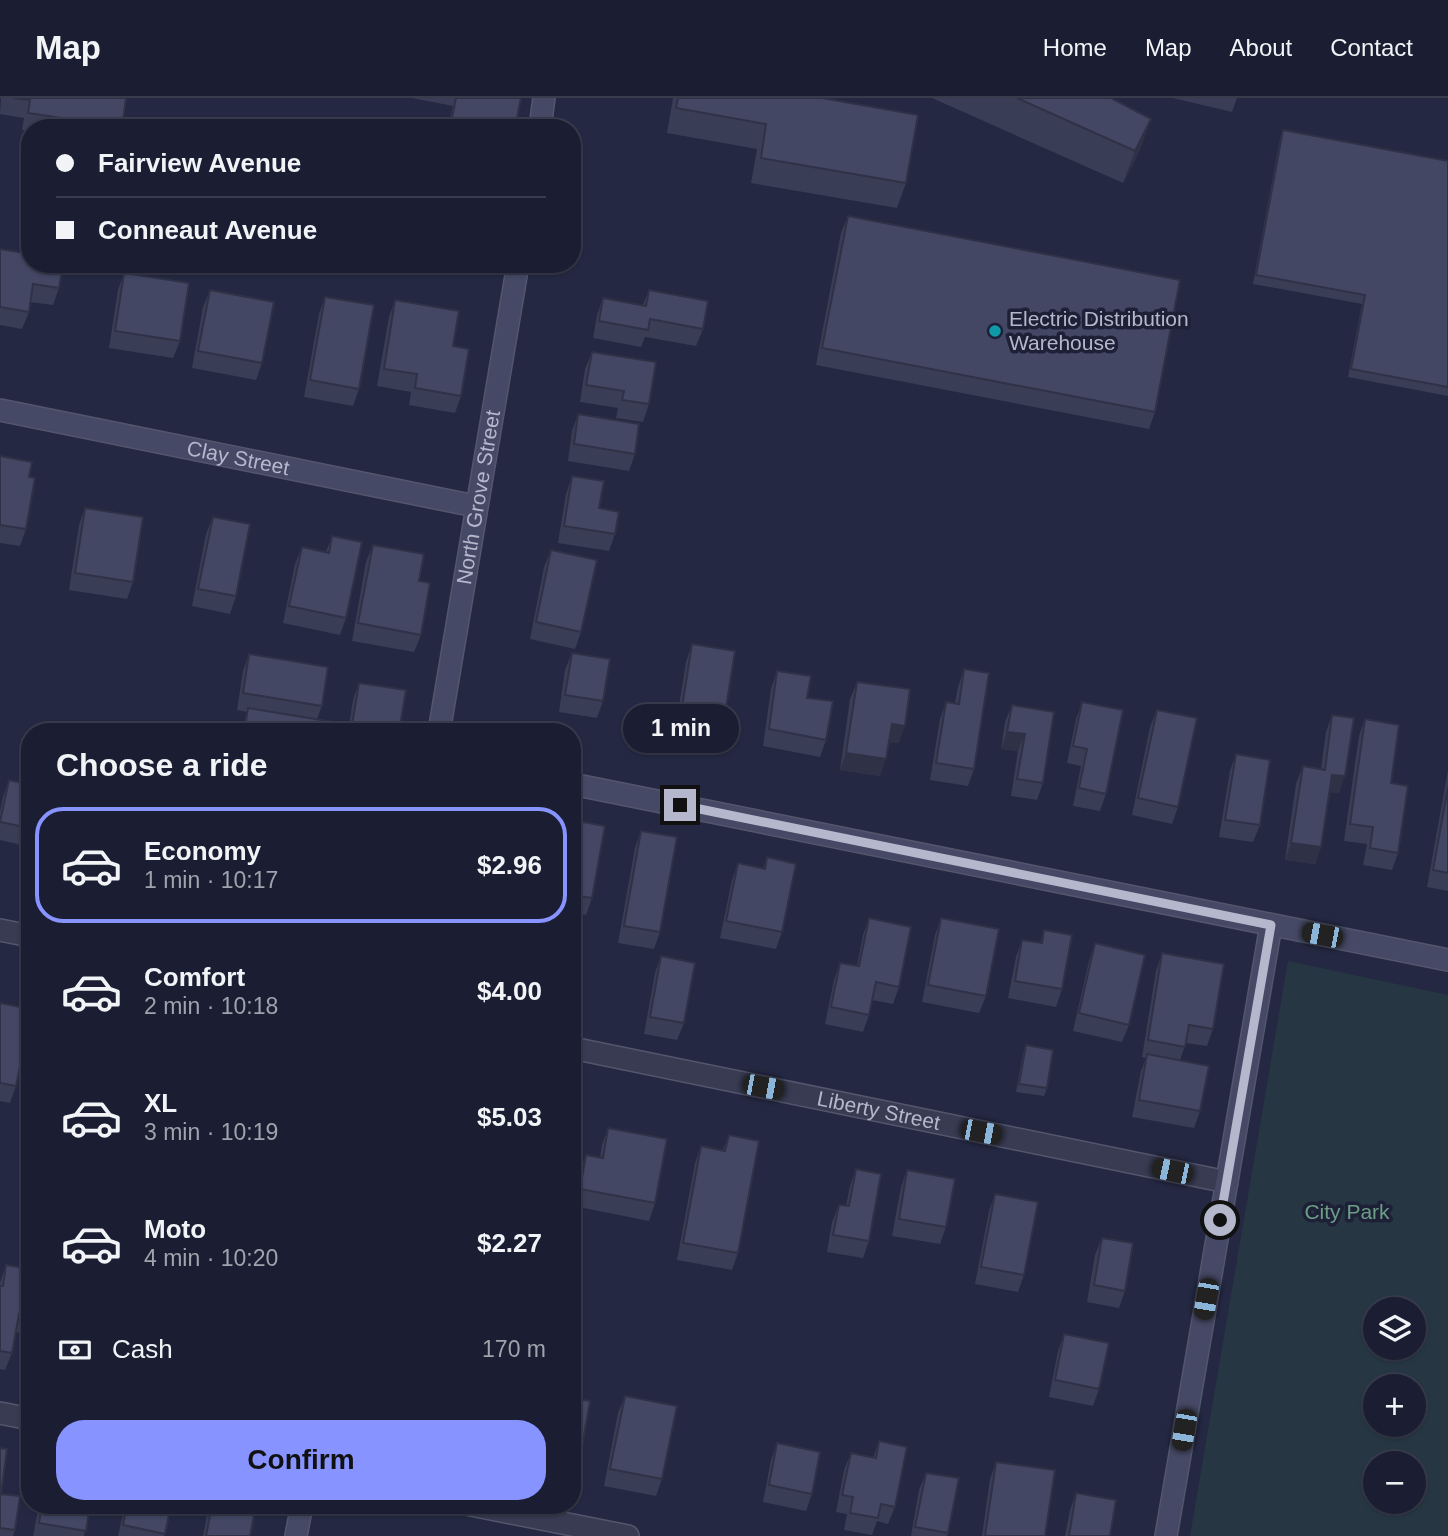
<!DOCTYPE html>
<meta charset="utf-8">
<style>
:root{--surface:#1b1e32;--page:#282b3e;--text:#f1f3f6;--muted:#a0a2ac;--line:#393c4d;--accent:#8793fe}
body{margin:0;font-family:Helvetica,sans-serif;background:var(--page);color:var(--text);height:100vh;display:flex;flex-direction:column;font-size:26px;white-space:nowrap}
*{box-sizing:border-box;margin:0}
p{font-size:23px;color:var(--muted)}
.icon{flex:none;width:38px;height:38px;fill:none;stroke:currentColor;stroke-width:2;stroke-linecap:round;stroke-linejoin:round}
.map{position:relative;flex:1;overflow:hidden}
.side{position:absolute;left:21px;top:625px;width:560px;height:791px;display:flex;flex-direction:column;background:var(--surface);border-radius:28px;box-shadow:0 2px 5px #0004,0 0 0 2px var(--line)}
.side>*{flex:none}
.top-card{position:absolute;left:21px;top:21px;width:560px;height:154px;border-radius:28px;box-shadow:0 2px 5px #0004,0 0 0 2px var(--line);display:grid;align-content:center;height:154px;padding:0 35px;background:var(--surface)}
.controls{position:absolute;left:1363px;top:1199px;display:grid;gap:14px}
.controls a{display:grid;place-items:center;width:63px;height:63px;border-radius:50%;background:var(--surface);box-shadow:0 2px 5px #0004,0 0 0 2px var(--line);font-size:35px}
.end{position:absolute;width:32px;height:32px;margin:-16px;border:9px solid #b5b7cc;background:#111;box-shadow:0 0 0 4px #111}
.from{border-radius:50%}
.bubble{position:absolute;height:49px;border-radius:24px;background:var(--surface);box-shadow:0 2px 5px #0004,0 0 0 2px var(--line);font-size:23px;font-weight:600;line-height:49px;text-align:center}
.car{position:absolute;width:21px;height:42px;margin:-21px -10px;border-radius:9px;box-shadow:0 0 5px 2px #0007;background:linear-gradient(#222 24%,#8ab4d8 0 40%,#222 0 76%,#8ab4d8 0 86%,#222 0)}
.top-card b{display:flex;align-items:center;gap:24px;height:66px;font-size:26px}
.top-card b+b{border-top:2px solid var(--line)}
.top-card i{width:18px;height:18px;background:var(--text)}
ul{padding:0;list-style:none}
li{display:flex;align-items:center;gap:21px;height:116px;margin:0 14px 10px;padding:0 21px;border:4px solid transparent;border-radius:28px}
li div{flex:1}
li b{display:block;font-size:26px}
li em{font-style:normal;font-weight:600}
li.on{border-color:var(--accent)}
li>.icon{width:63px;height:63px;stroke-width:1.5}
h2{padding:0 35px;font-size:32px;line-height:84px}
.pay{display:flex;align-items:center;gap:18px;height:77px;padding:0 35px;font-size:26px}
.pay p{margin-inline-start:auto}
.cta{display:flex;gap:14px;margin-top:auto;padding:14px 35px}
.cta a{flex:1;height:80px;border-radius:28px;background:var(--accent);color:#111;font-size:28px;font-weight:600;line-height:80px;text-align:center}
header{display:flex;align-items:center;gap:42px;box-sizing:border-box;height:98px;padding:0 35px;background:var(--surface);border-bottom:2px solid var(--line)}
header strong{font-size:33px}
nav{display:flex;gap:38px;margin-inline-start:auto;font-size:24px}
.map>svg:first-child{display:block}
.green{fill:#263743;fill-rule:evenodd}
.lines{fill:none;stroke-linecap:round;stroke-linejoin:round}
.street-casing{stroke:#53566c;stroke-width:24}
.secondary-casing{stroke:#53566c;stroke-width:24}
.street{stroke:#383b52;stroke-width:21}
.secondary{stroke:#464965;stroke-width:21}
.wall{fill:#3a3d56}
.shaded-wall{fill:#2f3246}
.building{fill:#434764;stroke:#2f3246;stroke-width:2}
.route{stroke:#b5b7cc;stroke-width:9}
.culture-dot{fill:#0f9aa8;stroke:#1d2037;stroke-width:2.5}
.labels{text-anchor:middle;stroke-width:7;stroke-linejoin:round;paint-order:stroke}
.poi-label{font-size:21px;fill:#b5b7cc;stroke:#1d2037;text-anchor:start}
.street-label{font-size:21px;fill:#b5b7cc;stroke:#1d2037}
.park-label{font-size:21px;fill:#6b9e85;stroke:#1d2037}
</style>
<header>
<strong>Map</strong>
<nav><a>Home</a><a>Map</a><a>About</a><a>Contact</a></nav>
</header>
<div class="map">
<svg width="1448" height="1438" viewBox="0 0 1448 1438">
<rect width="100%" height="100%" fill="#242842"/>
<!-- green -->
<path class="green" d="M 1288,863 L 1448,897 L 1448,1438 L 1190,1438 ZM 1376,1211 L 1414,1211 L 1414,1250 L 1376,1250 ZM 1376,1288 L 1414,1288 L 1414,1326 L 1376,1326 ZM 1376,1365 L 1414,1365 L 1414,1404 L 1376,1404 Z"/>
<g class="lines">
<!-- street casing -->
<g class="street-casing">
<g id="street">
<path d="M 0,832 L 30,838"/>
<path id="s1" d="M 572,950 L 1227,1084"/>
<path d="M 0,1315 L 30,1321"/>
<path d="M 471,1407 L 628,1438"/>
</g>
</g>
<!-- secondary casing -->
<g class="secondary-casing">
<g id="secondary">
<path d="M 540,30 L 544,0"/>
<path id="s2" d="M 0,312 L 475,408"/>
<path id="s3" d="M 439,634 L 518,166"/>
<path d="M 572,686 L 1448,862"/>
<path d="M 296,1438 L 302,1407"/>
<path d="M 1166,1438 L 1271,827"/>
</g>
</g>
<!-- street -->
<use href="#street" class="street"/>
<!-- secondary -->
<use href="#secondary" class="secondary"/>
</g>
<!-- wall -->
<g class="wall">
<path d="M 1,0 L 126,0 L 122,29 L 30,30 L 30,33 L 22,32 L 24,20 L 0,16 Z"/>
<path d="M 412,0 L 521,0 L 515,30 L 448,30 L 453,8 Z"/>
<path d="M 673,0 L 822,0 L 906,85 L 897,110 L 751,85 L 757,51 L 667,35 Z"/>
<path d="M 932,0 L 1111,0 L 1151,21 L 1139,54 L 1123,85 Z"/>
<path d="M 1173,0 L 1237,0 L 1232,14 Z"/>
<path d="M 1283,32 L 1448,63 L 1448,298 L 1348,279 L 1362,206 L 1253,186 L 1280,41 Z"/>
<path d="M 848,118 L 1155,314 L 1149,331 L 816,267 L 841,135 Z"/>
<path d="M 0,151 L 59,190 L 53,207 L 30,204 L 29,214 L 22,231 L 0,227 Z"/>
<path d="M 124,175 L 180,243 L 173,260 L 109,250 L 118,192 Z"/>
<path d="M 210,192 L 262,265 L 256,282 L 192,270 L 203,209 Z"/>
<path d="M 649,192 L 703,231 L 696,248 L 645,239 L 641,249 L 593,240 L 597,217 L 603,200 L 643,207 Z"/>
<path d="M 325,199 L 359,291 L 353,308 L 304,299 L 319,216 Z"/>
<path d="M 395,202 L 453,248 L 461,298 L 455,315 L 409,307 L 411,294 L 377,288 L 389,219 Z"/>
<path d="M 592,254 L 649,306 L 643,324 L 616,320 L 618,310 L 580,304 L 585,271 Z"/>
<path d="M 578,316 L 635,356 L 629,373 L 568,363 L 572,333 Z"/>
<path d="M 0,358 L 29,379 L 26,431 L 20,448 L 0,445 Z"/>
<path d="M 572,378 L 599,410 L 615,436 L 609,453 L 558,445 L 566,396 Z"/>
<path d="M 85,410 L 133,484 L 127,501 L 69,492 L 79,427 Z"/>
<path d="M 213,419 L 236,498 L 230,516 L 192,508 L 206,436 Z"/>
<path d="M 332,438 L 346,520 L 340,537 L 283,525 L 295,466 L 302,449 L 326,454 Z"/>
<path d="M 373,447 L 419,483 L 421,537 L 414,554 L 352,543 L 366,464 Z"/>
<path d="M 551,452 L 581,534 L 575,551 L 530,541 L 544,469 Z"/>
<path d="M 692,546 L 723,629 L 716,646 L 674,639 L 686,564 Z"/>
<path d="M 572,555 L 603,603 L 597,620 L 559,614 L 565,572 Z"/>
<path d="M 249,556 L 322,608 L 317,621 L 349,627 L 353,602 L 359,585 L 399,634 L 241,634 L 247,614 L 237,612 L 243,573 Z"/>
<path d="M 964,571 L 974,671 L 968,688 L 930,682 L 940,621 L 946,604 L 955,605 L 958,589 Z"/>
<path d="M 777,573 L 807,600 L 826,642 L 820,659 L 763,648 L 771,591 Z"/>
<path d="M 857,584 L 899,645 L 889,644 L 880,678 L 840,672 L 850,601 Z"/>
<path d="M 1082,604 L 1106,696 L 1100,713 L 1073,708 L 1081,668 L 1067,665 L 1076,621 Z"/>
<path d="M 1012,607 L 1043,685 L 1037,702 L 1011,698 L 1018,653 L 1001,651 L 1005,624 Z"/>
<path d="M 1157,612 L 1178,709 L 1172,726 L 1132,717 L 1150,629 Z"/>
<path d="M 1332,617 L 1339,695 L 1330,694 L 1321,749 L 1315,766 L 1285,762 L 1296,686 L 1303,668 L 1321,671 L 1326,634 Z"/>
<path d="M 1365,621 L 1391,685 L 1398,755 L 1392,772 L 1363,767 L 1367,746 L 1344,743 L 1359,638 Z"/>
<path d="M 1236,656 L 1260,727 L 1253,744 L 1219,739 L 1230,673 Z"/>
<path d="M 1448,672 L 1448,793 L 1427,789 Z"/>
<path d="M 9,682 L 30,687 L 30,749 L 0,742 L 0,714 L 3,699 Z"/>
<path d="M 572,722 L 592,800 L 586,817 L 572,815 Z"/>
<path d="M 641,733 L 660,834 L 654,851 L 618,845 L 635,750 Z"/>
<path d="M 767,759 L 782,834 L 776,851 L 720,840 L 732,782 L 738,765 L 763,771 Z"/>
<path d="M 869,820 L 899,889 L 893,906 L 872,902 L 869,917 L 863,934 L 825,926 L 834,882 L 840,865 L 857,868 L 863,837 Z"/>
<path d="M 941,820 L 986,898 L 979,915 L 922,904 L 935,837 Z"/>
<path d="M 1044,832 L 1062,891 L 1056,909 L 1008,900 L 1016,859 L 1022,842 L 1040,845 Z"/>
<path d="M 1095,845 L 1129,927 L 1122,944 L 1073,933 L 1089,863 Z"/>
<path d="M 1162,855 L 1213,931 L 1207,948 L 1186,945 L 1180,962 L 1200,1013 L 1194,1030 L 1132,1019 L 1141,973 L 1146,960 L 1142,959 L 1156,873 Z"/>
<path d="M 661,858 L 684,925 L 677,942 L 644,936 L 655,875 Z"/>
<path d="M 0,905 L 16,988 L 10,1005 L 0,1003 Z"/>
<path d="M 1026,947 L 1047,990 L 1044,998 L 1016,994 L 1023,956 Z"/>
<path d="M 608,1030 L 655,1105 L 649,1123 L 574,1108 L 580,1074 L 586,1057 L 600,1060 L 602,1047 Z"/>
<path d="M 729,1037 L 738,1155 L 732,1172 L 677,1162 L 695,1065 L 701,1048 L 723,1052 Z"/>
<path d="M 856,1071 L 869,1143 L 863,1160 L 827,1154 L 832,1124 L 839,1107 L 846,1108 L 850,1088 Z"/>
<path d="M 907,1072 L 946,1129 L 940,1146 L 892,1138 L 901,1089 Z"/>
<path d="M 995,1096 L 1024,1177 L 1018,1194 L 975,1186 L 989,1113 Z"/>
<path d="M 1102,1140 L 1125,1193 L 1119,1210 L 1087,1204 L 1095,1157 Z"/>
<path d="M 6,1167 L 30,1171 L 30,1236 L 16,1234 L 12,1255 L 5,1272 L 0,1271 L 0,1185 Z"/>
<path d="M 1064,1236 L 1099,1291 L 1093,1308 L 1049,1299 L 1058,1253 Z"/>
<path d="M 625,1298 L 662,1381 L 656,1398 L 604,1388 L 618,1315 Z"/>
<path d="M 572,1300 L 582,1349 L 576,1366 L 572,1365 Z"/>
<path d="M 879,1343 L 895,1409 L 888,1426 L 877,1423 L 872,1437 L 844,1432 L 847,1416 L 836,1414 L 844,1372 L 851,1355 L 873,1360 Z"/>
<path d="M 777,1345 L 812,1396 L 806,1413 L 763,1404 L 771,1362 Z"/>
<path d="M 0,1350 L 1,1396 L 15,1432 L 13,1438 L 0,1438 Z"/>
<path d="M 996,1364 L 1045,1438 L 982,1438 L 990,1381 Z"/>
<path d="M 926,1375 L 948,1435 L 947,1438 L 911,1438 L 919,1392 Z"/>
<path d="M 1076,1395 L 1110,1438 L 1065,1438 L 1070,1412 Z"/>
<path d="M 39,1407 L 90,1407 L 84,1438 L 33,1438 Z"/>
<path d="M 125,1407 L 171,1407 L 164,1438 L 118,1438 Z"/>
<path d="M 209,1407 L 256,1407 L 250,1438 L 203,1438 Z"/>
</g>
<!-- shaded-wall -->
<g class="shaded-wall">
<path d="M 1151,21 L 1139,54 L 1123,85 L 1135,53 Z"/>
<path d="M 892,626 L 905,628 L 899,645 L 885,643 Z"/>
<path d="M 1007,634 L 1025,636 L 1018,653 L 1001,651 Z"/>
<path d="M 846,655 L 886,661 L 880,678 L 840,672 Z"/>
<path d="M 1332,677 L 1345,678 L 1339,695 L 1326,694 Z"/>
<path d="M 1291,745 L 1321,749 L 1315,766 L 1285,762 Z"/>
</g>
<!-- building -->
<g class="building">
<path d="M 14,0 L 126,0 L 122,29 L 28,15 L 30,2 Z"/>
<path d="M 456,0 L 521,0 L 515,30 L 473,30 L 451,25 Z"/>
<path d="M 678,0 L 822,0 L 918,17 L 906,85 L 761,60 L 766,26 L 676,10 Z"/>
<path d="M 1017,0 L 1111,0 L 1151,21 L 1135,53 Z"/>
<path d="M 1283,32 L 1448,63 L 1448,289 L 1351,271 L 1365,197 L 1256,177 Z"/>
<path d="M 848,118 L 1180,182 L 1155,314 L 822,250 Z"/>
<path d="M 0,151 L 30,156 L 30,166 L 63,166 L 59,190 L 33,186 L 29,214 L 0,209 Z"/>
<path d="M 124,175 L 189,185 L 180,243 L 115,233 Z"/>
<path d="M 210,192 L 274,204 L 262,265 L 198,253 Z"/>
<path d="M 649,192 L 708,203 L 703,231 L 650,221 L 648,232 L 599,223 L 603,200 L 646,208 Z"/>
<path d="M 325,199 L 374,207 L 359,291 L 310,282 Z"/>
<path d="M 395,202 L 459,213 L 453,248 L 469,251 L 461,298 L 415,290 L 417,276 L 384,271 Z"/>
<path d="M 592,254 L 656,264 L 649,306 L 622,302 L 624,293 L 586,287 Z"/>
<path d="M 578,316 L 639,326 L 635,356 L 574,346 Z"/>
<path d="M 0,358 L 32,364 L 29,379 L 35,380 L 26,431 L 0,427 Z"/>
<path d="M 572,378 L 604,383 L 599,410 L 619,414 L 615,436 L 564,428 Z"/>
<path d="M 85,410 L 143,419 L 133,484 L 75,475 Z"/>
<path d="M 213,419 L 250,426 L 236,498 L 198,491 Z"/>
<path d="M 332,438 L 362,444 L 346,520 L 289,508 L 302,449 L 329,455 Z"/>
<path d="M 373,447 L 424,456 L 419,483 L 430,485 L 421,537 L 358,525 Z"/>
<path d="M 551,452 L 597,462 L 581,534 L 536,524 Z"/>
<path d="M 692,546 L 735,553 L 723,629 L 680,622 Z"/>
<path d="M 572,555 L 610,561 L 603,603 L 565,597 Z"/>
<path d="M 249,556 L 328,569 L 322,608 L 243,595 Z"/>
<path d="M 964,571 L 989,575 L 974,671 L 936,665 L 946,604 L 959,606 Z"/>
<path d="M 777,573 L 811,578 L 807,600 L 833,603 L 826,642 L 769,631 Z"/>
<path d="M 857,584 L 910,591 L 905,628 L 892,626 L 886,661 L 846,655 Z"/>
<path d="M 359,585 L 406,592 L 399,634 L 244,634 L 248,610 L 352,627 Z"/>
<path d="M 1082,604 L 1123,612 L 1106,696 L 1079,690 L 1087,651 L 1073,648 Z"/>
<path d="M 1012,607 L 1054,614 L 1043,685 L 1017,681 L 1025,636 L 1007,634 Z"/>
<path d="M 1157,612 L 1197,620 L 1178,709 L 1138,700 Z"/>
<path d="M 1332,617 L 1354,620 L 1345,678 L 1332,677 L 1321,749 L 1291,745 L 1303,668 L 1325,672 Z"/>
<path d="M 1365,621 L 1399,627 L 1391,685 L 1408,688 L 1398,755 L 1370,750 L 1373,729 L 1350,726 Z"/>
<path d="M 1236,656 L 1270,662 L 1260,727 L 1225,722 Z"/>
<path d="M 9,682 L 30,687 L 30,730 L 0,724 Z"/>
<path d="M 1448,689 L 1448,775 L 1433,772 Z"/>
<path d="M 572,722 L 605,728 L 592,800 L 572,797 Z"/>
<path d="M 641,733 L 677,739 L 660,834 L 624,828 Z"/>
<path d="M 767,759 L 796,766 L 782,834 L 726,823 L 738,765 L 765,771 Z"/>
<path d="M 869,820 L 911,829 L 899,889 L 876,884 L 869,917 L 831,909 L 840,865 L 859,868 Z"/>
<path d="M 941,820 L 999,831 L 986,898 L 928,887 Z"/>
<path d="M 1044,832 L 1072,837 L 1062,891 L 1015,883 L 1022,842 L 1042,845 Z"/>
<path d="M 1095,845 L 1145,857 L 1129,927 L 1079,915 Z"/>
<path d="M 1162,855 L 1224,866 L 1213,931 L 1189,927 L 1185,949 L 1148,942 Z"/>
<path d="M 661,858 L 695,865 L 684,925 L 650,919 Z"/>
<path d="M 0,905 L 30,911 L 30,920 L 16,988 L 0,985 Z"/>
<path d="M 1026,947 L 1053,952 L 1047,990 L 1019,986 Z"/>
<path d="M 1147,956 L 1209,968 L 1200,1013 L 1139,1002 Z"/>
<path d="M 608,1030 L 667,1041 L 655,1105 L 580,1091 L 586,1057 L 603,1060 Z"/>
<path d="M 729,1037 L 759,1043 L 738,1155 L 683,1145 L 701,1048 L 725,1053 Z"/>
<path d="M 856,1071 L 881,1076 L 869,1143 L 833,1137 L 839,1107 L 849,1108 Z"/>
<path d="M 907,1072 L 955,1081 L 946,1129 L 899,1121 Z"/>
<path d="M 995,1096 L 1038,1104 L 1024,1177 L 981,1169 Z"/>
<path d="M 1102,1140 L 1133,1145 L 1125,1193 L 1094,1187 Z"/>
<path d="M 6,1167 L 30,1171 L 30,1218 L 19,1216 L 12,1255 L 0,1253 L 0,1188 L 3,1188 Z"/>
<path d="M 1064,1236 L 1109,1245 L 1099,1291 L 1055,1282 Z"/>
<path d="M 625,1298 L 677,1308 L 662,1381 L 610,1371 Z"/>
<path d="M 572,1300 L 590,1303 L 582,1349 L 572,1347 Z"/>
<path d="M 879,1343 L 907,1349 L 895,1409 L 881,1406 L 878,1420 L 850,1415 L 853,1399 L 842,1397 L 851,1355 L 876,1360 Z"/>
<path d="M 777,1345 L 820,1354 L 812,1396 L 769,1387 Z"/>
<path d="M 0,1350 L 7,1351 L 1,1396 L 20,1398 L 15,1432 L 0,1430 Z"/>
<path d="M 996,1364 L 1055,1372 L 1045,1438 L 985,1438 Z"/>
<path d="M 926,1375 L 959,1380 L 948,1435 L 915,1429 Z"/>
<path d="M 1076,1395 L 1116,1402 L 1110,1438 L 1069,1438 Z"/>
<path d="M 42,1407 L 90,1407 L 86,1433 L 39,1425 Z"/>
<path d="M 127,1407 L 171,1407 L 165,1436 L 123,1427 Z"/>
<path d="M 212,1407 L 256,1407 L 250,1438 L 206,1438 Z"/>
</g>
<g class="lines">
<!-- route -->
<path class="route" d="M 680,707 L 1271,827 L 1220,1122"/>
</g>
<!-- markers -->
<circle class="culture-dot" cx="995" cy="233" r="7"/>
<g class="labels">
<!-- poi labels -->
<g class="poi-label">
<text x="1009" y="228">Electric Distribution<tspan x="1009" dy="24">Warehouse</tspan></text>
</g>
<!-- street labels -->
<g class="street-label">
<text dy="7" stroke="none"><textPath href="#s2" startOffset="243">Clay Street</textPath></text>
<text dy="7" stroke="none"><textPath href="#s3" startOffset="238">North Grove Street</textPath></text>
<text dy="7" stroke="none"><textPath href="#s1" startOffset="313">Liberty Street</textPath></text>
</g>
<!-- park labels -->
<g class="park-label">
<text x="1347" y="1121">City Park</text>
</g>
</g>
</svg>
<div class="controls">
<a><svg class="icon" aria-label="layers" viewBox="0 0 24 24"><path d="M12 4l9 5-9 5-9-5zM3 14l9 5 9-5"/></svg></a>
<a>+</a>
<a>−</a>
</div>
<i class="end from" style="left:1220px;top:1122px"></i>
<i class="end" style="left:680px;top:707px"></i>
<div class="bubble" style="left:623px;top:606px;width:116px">1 min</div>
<i class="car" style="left:1322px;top:837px;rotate:281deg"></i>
<i class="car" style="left:763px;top:989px;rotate:101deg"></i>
<i class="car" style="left:981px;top:1034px;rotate:101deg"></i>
<i class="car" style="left:1172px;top:1073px;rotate:282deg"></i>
<i class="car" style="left:1206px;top:1201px;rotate:190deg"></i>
<i class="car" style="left:1184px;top:1332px;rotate:190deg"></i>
<div class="top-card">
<b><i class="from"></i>Fairview Avenue</b>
<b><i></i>Conneaut Avenue</b>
</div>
<section class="side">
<h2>Choose a ride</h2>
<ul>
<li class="on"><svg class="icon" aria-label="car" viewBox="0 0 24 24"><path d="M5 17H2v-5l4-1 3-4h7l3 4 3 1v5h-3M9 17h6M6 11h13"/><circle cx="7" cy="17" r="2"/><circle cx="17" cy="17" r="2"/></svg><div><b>Economy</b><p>1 min · 10:17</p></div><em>$2.96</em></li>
<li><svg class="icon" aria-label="car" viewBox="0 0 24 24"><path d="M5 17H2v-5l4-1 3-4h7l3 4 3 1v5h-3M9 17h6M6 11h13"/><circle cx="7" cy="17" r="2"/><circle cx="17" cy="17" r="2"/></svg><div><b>Comfort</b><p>2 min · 10:18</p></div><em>$4.00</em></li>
<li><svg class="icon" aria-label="car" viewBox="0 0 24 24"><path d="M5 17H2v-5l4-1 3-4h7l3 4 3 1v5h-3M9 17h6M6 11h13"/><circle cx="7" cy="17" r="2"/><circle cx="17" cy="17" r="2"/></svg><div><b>XL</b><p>3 min · 10:19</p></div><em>$5.03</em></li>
<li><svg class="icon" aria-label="car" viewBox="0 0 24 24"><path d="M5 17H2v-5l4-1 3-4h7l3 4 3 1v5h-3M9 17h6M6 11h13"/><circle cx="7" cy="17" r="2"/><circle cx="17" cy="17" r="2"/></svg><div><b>Moto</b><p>4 min · 10:20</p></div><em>$2.27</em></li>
</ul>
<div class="pay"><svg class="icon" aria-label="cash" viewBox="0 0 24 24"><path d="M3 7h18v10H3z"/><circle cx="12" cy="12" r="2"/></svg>Cash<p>170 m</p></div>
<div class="cta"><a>Confirm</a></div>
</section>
</div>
